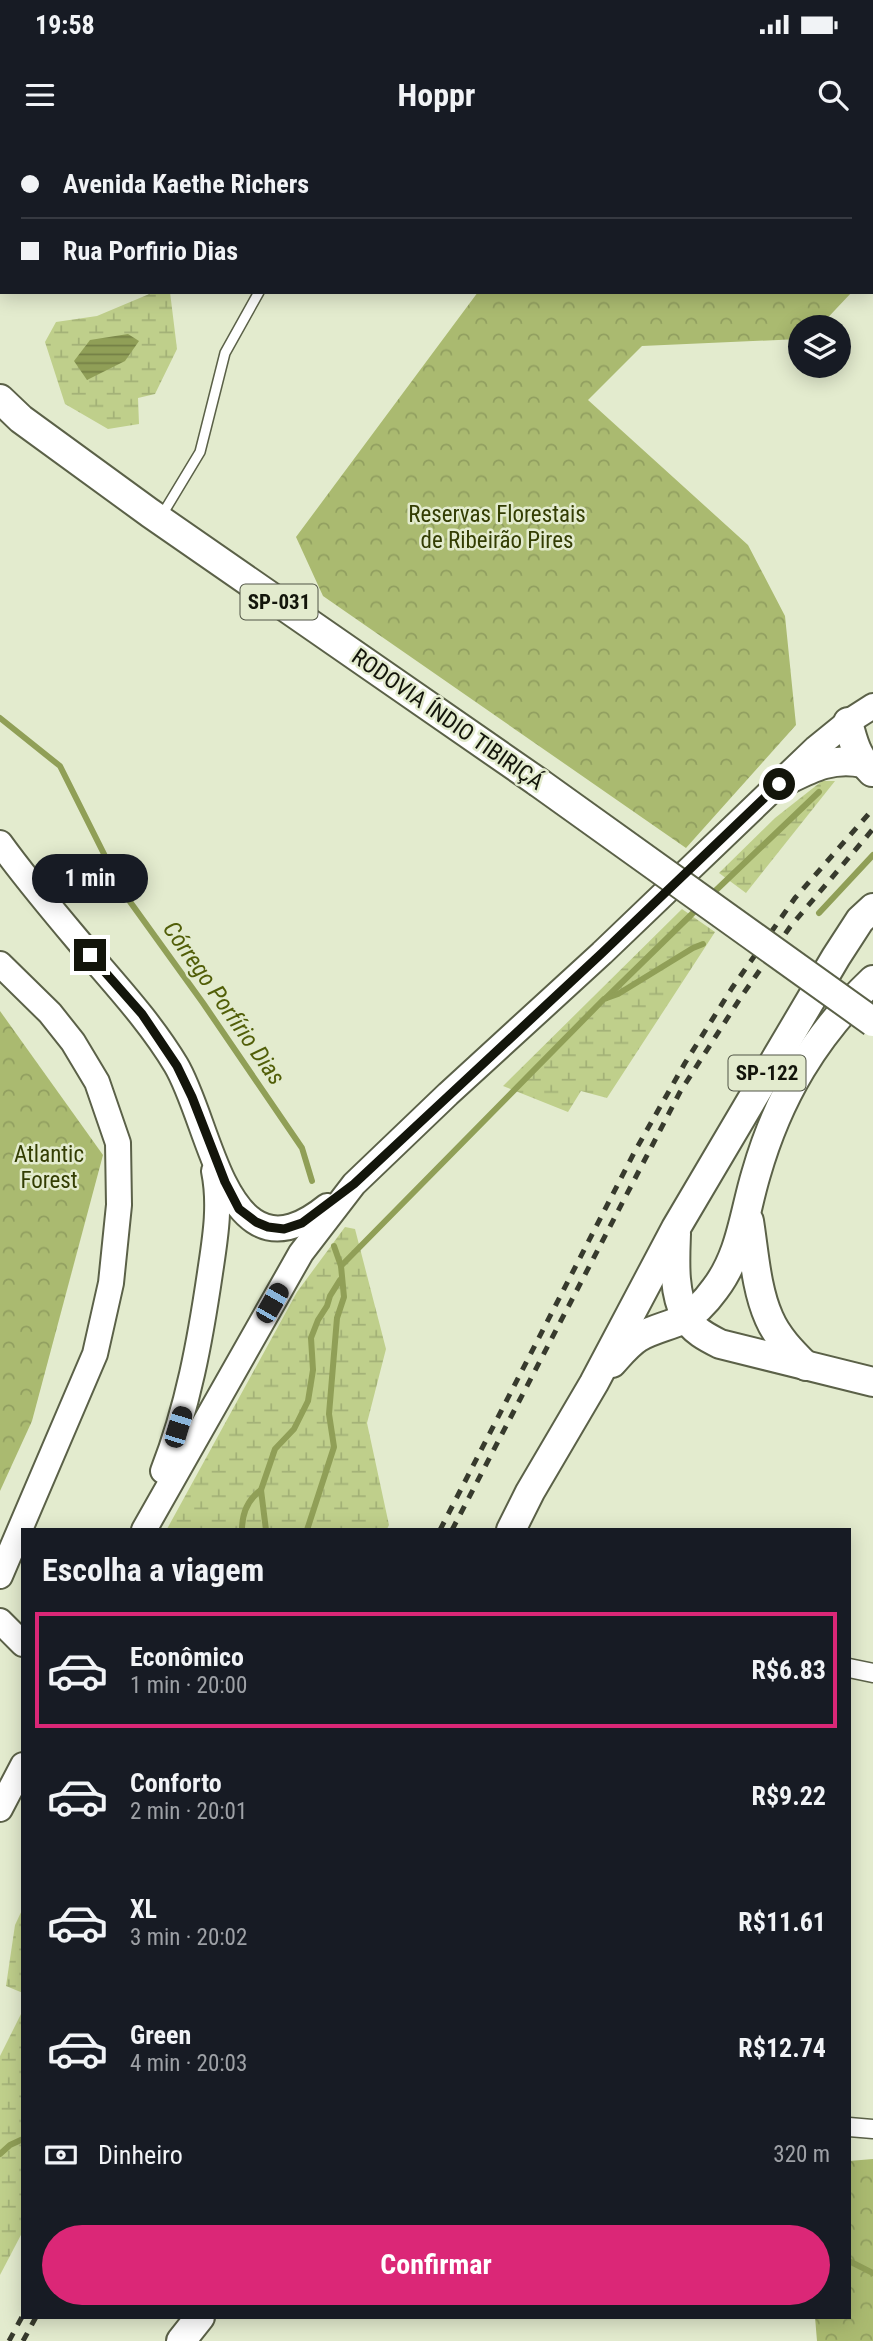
<!DOCTYPE html>
<html lang="pt">
<meta charset="utf-8">
<style>
:root{--surface:#171b24;--page:#242831;--text:#f1f3f6;--muted:#9ea1a6;--line:#363941;--accent:#db2777}
body{margin:0;font-family:"Roboto Condensed",sans-serif;background:var(--page);color:var(--text);height:100vh;display:flex;flex-direction:column;font-size:26px;white-space:nowrap}
*{box-sizing:border-box;margin:0}
p{font-size:23px;color:var(--muted)}
.icon{flex:none;width:38px;height:38px;fill:none;stroke:currentColor;stroke-width:2;stroke-linecap:round;stroke-linejoin:round}
.map{position:relative;flex:1;overflow:hidden}
.panel{position:absolute;left:21px;top:1388px;width:830px;height:791px;display:flex;flex-direction:column;background:var(--surface);border-radius:0px;box-shadow:0 4px 18px #0003}
.panel>*{flex:none}
.hud{position:absolute;left:0px;top:0px;width:873px;height:154px;box-shadow:0 4px 18px #0003;display:grid;align-content:center;height:154px;padding:0 21px;background:var(--surface)}
.fabs{position:absolute;left:788px;top:175px;display:grid;gap:14px}
.fabs a{display:grid;place-items:center;width:63px;height:63px;border-radius:50%;background:var(--surface);box-shadow:0 4px 18px #0003;font-size:35px}
.end{position:absolute;width:32px;height:32px;margin:-16px;border:9px solid #13150b;background:#fff;box-shadow:0 0 0 4px #fff}
.from{border-radius:50%}
.bubble{position:absolute;height:49px;border-radius:24px;background:var(--surface);box-shadow:0 4px 18px #0003;font-size:23px;font-weight:700;line-height:49px;text-align:center}
.car{position:absolute;width:21px;height:42px;margin:-21px -10px;border-radius:9px;box-shadow:0 0 5px 2px #0007;background:linear-gradient(#222 24%,#8ab4d8 0 40%,#222 0 76%,#8ab4d8 0 86%,#222 0)}
.hud b{display:flex;align-items:center;gap:24px;height:66px;font-size:26px}
.hud b+b{border-top:2px solid var(--line)}
.hud i{width:18px;height:18px;background:var(--text)}
ul{padding:0;list-style:none}
li{display:flex;align-items:center;gap:21px;height:116px;margin:0 14px 10px;padding:0 7px;border:4px solid transparent;border-radius:0px}
li div{flex:1}
li b{display:block;font-size:26px}
li em{font-style:normal;font-weight:700}
li.current{border-color:var(--accent)}
li>.icon{width:63px;height:63px;stroke-width:1.5}
h2{padding:0 21px;font-size:32px;line-height:84px}
.pay{display:flex;align-items:center;gap:18px;height:77px;padding:0 21px;font-size:26px}
.pay p{margin-inline-start:auto}
.button{display:flex;gap:14px;margin-top:auto;padding:14px 21px}
.button a{flex:1;height:80px;border-radius:42px;background:var(--accent);color:#fff;font-size:28px;font-weight:700;line-height:80px;text-align:center}
.status{display:flex;justify-content:space-between;align-items:center;height:49px;padding:0 35px;background:var(--surface);direction:ltr}
.status svg{height:19px;fill:currentColor}
header{display:flex;justify-content:space-between;align-items:center;height:91px;padding:0 21px;background:var(--surface);font-size:32px;font-weight:700}
.map>svg:first-child{display:block}
.forest{fill:url(#forest-crowns)}
.wetland{fill:url(#wetland-marsh)}
.water{fill:url(#water-rules)}
.lines{fill:none;stroke-linecap:round;stroke-linejoin:round}
.stream{stroke:#909f57;stroke-width:6}
.service-casing{stroke:#5b6148;stroke-width:12}
.minor-casing{stroke:#5b6148;stroke-width:21}
.secondary-casing{stroke:#5b6148;stroke-width:28}
.trunk-casing{stroke:#5b6148;stroke-width:32}
.service{stroke:#fff;stroke-width:9}
.minor{stroke:#fff;stroke-width:18}
.secondary{stroke:#fff;stroke-width:24}
.trunk{stroke:#fff;stroke-width:28}
.rail{stroke:#373a2d;stroke-width:5;stroke-dasharray:9 9;stroke-linecap:butt}
.trunk-bridge-casing{stroke:#5b6148;stroke-width:32;stroke-linecap:butt}
.trunk-bridge{stroke:#fff;stroke-width:28}
.route{stroke:#13150b;stroke-width:9}
.labels{text-anchor:middle;stroke-width:5;stroke-linejoin:round;paint-order:stroke}
.shield{fill:#e3ebce;stroke:#515546;stroke-width:2}
.shield-label{font-size:21px;font-weight:bold;fill:#13150b}
.park-label{font-size:23px;fill:#333d03;stroke:#e3ebce}
.street-label{font-size:23px;fill:#13150b;stroke:#e3ebce}
.water-label{font-size:24px;font-style:italic;fill:#515e08;stroke:#e3ebce}
</style>
<div class="status"><b>19:58</b><svg viewBox="0 0 49 12"><path d="M0 12V9h3v3zM5 12V6h3v6zM10 12V3h3v9zM15 12V0h3v12zM26 1h20v11H26zM47 4h2v5h-2z"/></svg></div>
<header><svg class="icon" aria-label="menu" viewBox="0 0 24 24"><path d="M4 6h16M4 12h16M4 18h16"/></svg>Hoppr<svg class="icon" aria-label="search" viewBox="0 0 24 24"><circle cx="10" cy="10" r="6"/><path d="M15 15l6 6"/></svg></header>
<div class="map">
<svg width="873" height="2201" viewBox="0 0 873 2201">
<defs>
<pattern id="forest-crowns" width="20" height="18" patternUnits="userSpaceOnUse" patternTransform="scale(1.75)"><rect width="20" height="18" fill="#aaba70"/><path d="M2 6a3 3 0 1 1 6 0M12 15a3 3 0 1 1 6 0" fill="none" stroke="#919f60"/></pattern>
<pattern id="wetland-marsh" width="20" height="14" patternUnits="userSpaceOnUse" patternTransform="scale(1.75)"><rect width="20" height="14" fill="#bfcf8b"/><path d="M1 5h8M5 5V1M11 12h8M15 12V8" fill="none" stroke="#a3b177"/></pattern>
<pattern id="water-rules" width="6" height="5" patternUnits="userSpaceOnUse" patternTransform="scale(1.75)"><rect width="6" height="5" fill="#909f57"/><path d="M0 2.5h6" fill="none" stroke="#748046"/></pattern>
</defs>
<rect width="100%" height="100%" fill="#e3ebce"/>
<!-- forest -->
<g class="forest">
<path d="M 394,0 L 873,0 L 873,130 L 872,131 L 872,2 L 395,2 Z"/>
<path d="M 478,152 L 852,152 L 819,187 L 800,187 L 800,199 L 642,206 L 588,260 L 748,405 L 785,476 L 796,585 L 686,708 L 323,456 L 296,397 Z"/>
<path d="M 0,871 L 103,1015 L 32,1281 L 0,1351 Z"/>
<path d="M 873,2019 L 873,2201 L 817,2201 L 815,2177 L 849,2177 L 849,2021 Z"/>
</g>
<!-- wetland -->
<g class="wetland">
<path d="M 154,152 L 170,152 L 177,209 L 155,254 L 138,258 L 139,284 L 108,289 L 65,264 L 45,202 L 56,182 L 97,176 Z"/>
<path d="M 822,641 L 835,641 L 746,753 L 719,733 L 775,678 Z"/>
<path d="M 682,769 L 715,792 L 607,958 L 581,951 L 568,972 L 503,946 Z"/>
<path d="M 345,1087 L 355,1089 L 386,1209 L 367,1283 L 389,1385 L 387,1389 L 167,1389 L 297,1152 Z"/>
<path d="M 23,1768 L 23,1853 L 6,1846 L 15,1785 Z"/>
<path d="M 23,1870 L 23,2091 L 0,2135 L 0,1916 Z"/>
</g>
<!-- water -->
<path class="water" d="M 128,194 L 139,201 L 125,221 L 87,240 L 74,221 L 90,200 Z"/>
<g class="lines">
<!-- stream -->
<g class="stream">
<path d="M 0,578 L 60,626 L 123,752 L 203,863 L 302,1008 L 312,1041"/>
<path d="M 711,755 L 819,652"/>
<path d="M 819,773 L 873,715"/>
<path d="M 606,858 L 698,768"/>
<path d="M 334,1106 L 341,1126"/>
<path d="M 242,1390 C 242,1373 247,1360 261,1350"/>
<path d="M 266,1390 L 261,1350 L 275,1309 L 294,1289 L 308,1261 L 313,1230 L 311,1198 L 318,1180 L 327,1166 L 330,1156 L 340,1140"/>
<path d="M 307,1390 L 334,1307 L 329,1274 L 337,1178 L 344,1157 L 341,1126 L 604,859 L 618,854 L 693,808 L 703,804"/>
<path d="M 0,2014 L 10,2005 L 23,1999"/>
<path d="M 849,2121 L 873,2133"/>
</g>
<!-- service casing -->
<g class="service-casing">
<path id="service" d="M 162,375 L 200,312 L 225,213 L 259,152"/>
</g>
<!-- minor casing -->
<g class="minor-casing">
<g id="minor">
<path d="M 0,16 L 2,15"/>
<path d="M 849,1528 L 873,1533"/>
<path d="M 849,1987 L 873,1989"/>
</g>
</g>
<!-- secondary casing -->
<g class="secondary-casing">
<g id="secondary">
<path d="M 0,703 C 28,742 60,779 91,816 C 121,851 152,885 176,925 C 201,967 215,1055 254,1081 C 279,1098 306,1083 327,1066"/>
<path d="M 0,824 L 50,873 L 73,902 L 97,942 L 118,1003 L 119,1065 L 111,1143 L 95,1214 L 0,1436"/>
<path d="M 163,1331 C 188,1267 200,1201 210,1133 C 215,1099 221,1066 214,1031"/>
<path d="M 144,1390 L 301,1113 L 354,1044 L 448,954 L 602,813 L 816,608 L 848,582 L 873,566"/>
<path d="M 0,1481 L 23,1504"/>
<path d="M 0,1669 L 23,1625"/>
</g>
</g>
<!-- trunk casing -->
<g class="trunk-casing">
<g id="trunk">
<path d="M 0,259 L 21,279 L 150,373 L 538,642"/>
<path d="M 848,582 C 853,602 857,617 872,632"/>
<path d="M 779,644 C 808,630 830,616 863,623"/>
<path d="M 749,1081 C 754,1112 756,1149 769,1178 C 777,1197 792,1212 806,1226"/>
<path d="M 676,1094 C 675,1121 673,1152 686,1177 C 692,1190 708,1198 720,1204 L 873,1242"/>
<path d="M 612,1223 C 621,1213 628,1204 639,1197 C 653,1189 669,1186 684,1179 C 695,1173 707,1160 715,1149 C 741,1115 744,1074 756,1034 C 778,957 815,895 873,840"/>
<path d="M 511,1390 L 530,1352 L 594,1243 L 676,1088 L 836,817 L 860,780 L 873,768"/>
<path d="M 181,2201 L 200,2177"/>
</g>
</g>
<!-- service -->
<use href="#service" class="service"/>
<!-- minor -->
<use href="#minor" class="minor"/>
<!-- secondary -->
<use href="#secondary" class="secondary"/>
<!-- trunk -->
<use href="#trunk" class="trunk"/>
<!-- rail -->
<g class="rail">
<path d="M 440,1390 L 635,1011 L 685,923 L 732,848 L 795,758 L 873,669"/>
<path d="M 452,1390 L 680,952 L 741,857 L 790,787 L 873,689"/>
<path d="M 9,2201 L 23,2175"/>
<path d="M 23,2201 L 36,2177"/>
</g>
<!-- trunk-bridge casing -->
<g class="trunk-bridge-casing">
<path id="trunk-bridge" d="M 538,642 L 873,882"/>
</g>
<!-- trunk-bridge -->
<use href="#trunk-bridge" class="trunk-bridge"/>
</g>
<g class="lines">
<!-- route -->
<path class="route" d="M 90,815 L 142,874 L 177,926 L 192,957 L 225,1042 L 239,1069 L 256,1082 L 268,1087 L 284,1089 L 302,1083 L 354,1044 L 602,813 L 779,644"/>
</g>
<g class="labels">
<!-- shield labels -->
<g class="shield">
<rect x="240.5" y="444.5" width="77" height="35" rx="5"/>
<rect x="728.5" y="915.5" width="77" height="35" rx="5"/>
</g>
<g class="shield-label">
<text x="279" y="469">SP-031</text>
<text x="767" y="940">SP-122</text>
</g>
<!-- park labels -->
<g class="park-label">
<text x="497" y="382">Reservas Florestais<tspan x="497" dy="26">de Ribeirão Pires</tspan></text>
<text x="49" y="1022">Atlantic<tspan x="49" dy="26">Forest</tspan></text>
</g>
<!-- street labels -->
<g class="street-label">
<text transform="translate(448 579) rotate(35)" y="8">RODOVIA ÍNDIO TIBIRIÇÁ</text>
</g>
<!-- water labels -->
<g class="water-label">
<text transform="translate(224 863) rotate(55)" y="8">Córrego Porfírio Dias</text>
</g>
</g>
</svg>
<div class="fabs">
<a><svg class="icon" aria-label="layers" viewBox="0 0 24 24"><path d="M12 4l9 5-9 5-9-5zM3 14l9 5 9-5"/></svg></a>
</div>
<i class="end from" style="left:779px;top:644px"></i>
<i class="end" style="left:90px;top:815px"></i>
<div class="bubble" style="left:32px;top:714px;width:116px">1 min</div>
<i class="car" style="left:272px;top:1163px;rotate:30deg"></i>
<i class="car" style="left:178px;top:1287px;rotate:17deg"></i>
<div class="hud">
<b><i class="from"></i>Avenida Kaethe Richers</b>
<b><i></i>Rua Porfirio Dias</b>
</div>
<section class="panel">
<h2>Escolha a viagem</h2>
<ul>
<li class="current"><svg class="icon" aria-label="car" viewBox="0 0 24 24"><path d="M5 17H2v-5l4-1 3-4h7l3 4 3 1v5h-3M9 17h6M6 11h13"/><circle cx="7" cy="17" r="2"/><circle cx="17" cy="17" r="2"/></svg><div><b>Econômico</b><p>1 min · 20:00</p></div><em>R$6.83</em></li>
<li><svg class="icon" aria-label="car" viewBox="0 0 24 24"><path d="M5 17H2v-5l4-1 3-4h7l3 4 3 1v5h-3M9 17h6M6 11h13"/><circle cx="7" cy="17" r="2"/><circle cx="17" cy="17" r="2"/></svg><div><b>Conforto</b><p>2 min · 20:01</p></div><em>R$9.22</em></li>
<li><svg class="icon" aria-label="car" viewBox="0 0 24 24"><path d="M5 17H2v-5l4-1 3-4h7l3 4 3 1v5h-3M9 17h6M6 11h13"/><circle cx="7" cy="17" r="2"/><circle cx="17" cy="17" r="2"/></svg><div><b>XL</b><p>3 min · 20:02</p></div><em>R$11.61</em></li>
<li><svg class="icon" aria-label="car" viewBox="0 0 24 24"><path d="M5 17H2v-5l4-1 3-4h7l3 4 3 1v5h-3M9 17h6M6 11h13"/><circle cx="7" cy="17" r="2"/><circle cx="17" cy="17" r="2"/></svg><div><b>Green</b><p>4 min · 20:03</p></div><em>R$12.74</em></li>
</ul>
<div class="pay"><svg class="icon" aria-label="cash" viewBox="0 0 24 24"><path d="M3 7h18v10H3z"/><circle cx="12" cy="12" r="2"/></svg>Dinheiro<p>320 m</p></div>
<div class="button"><a>Confirmar</a></div>
</section>
</div>
